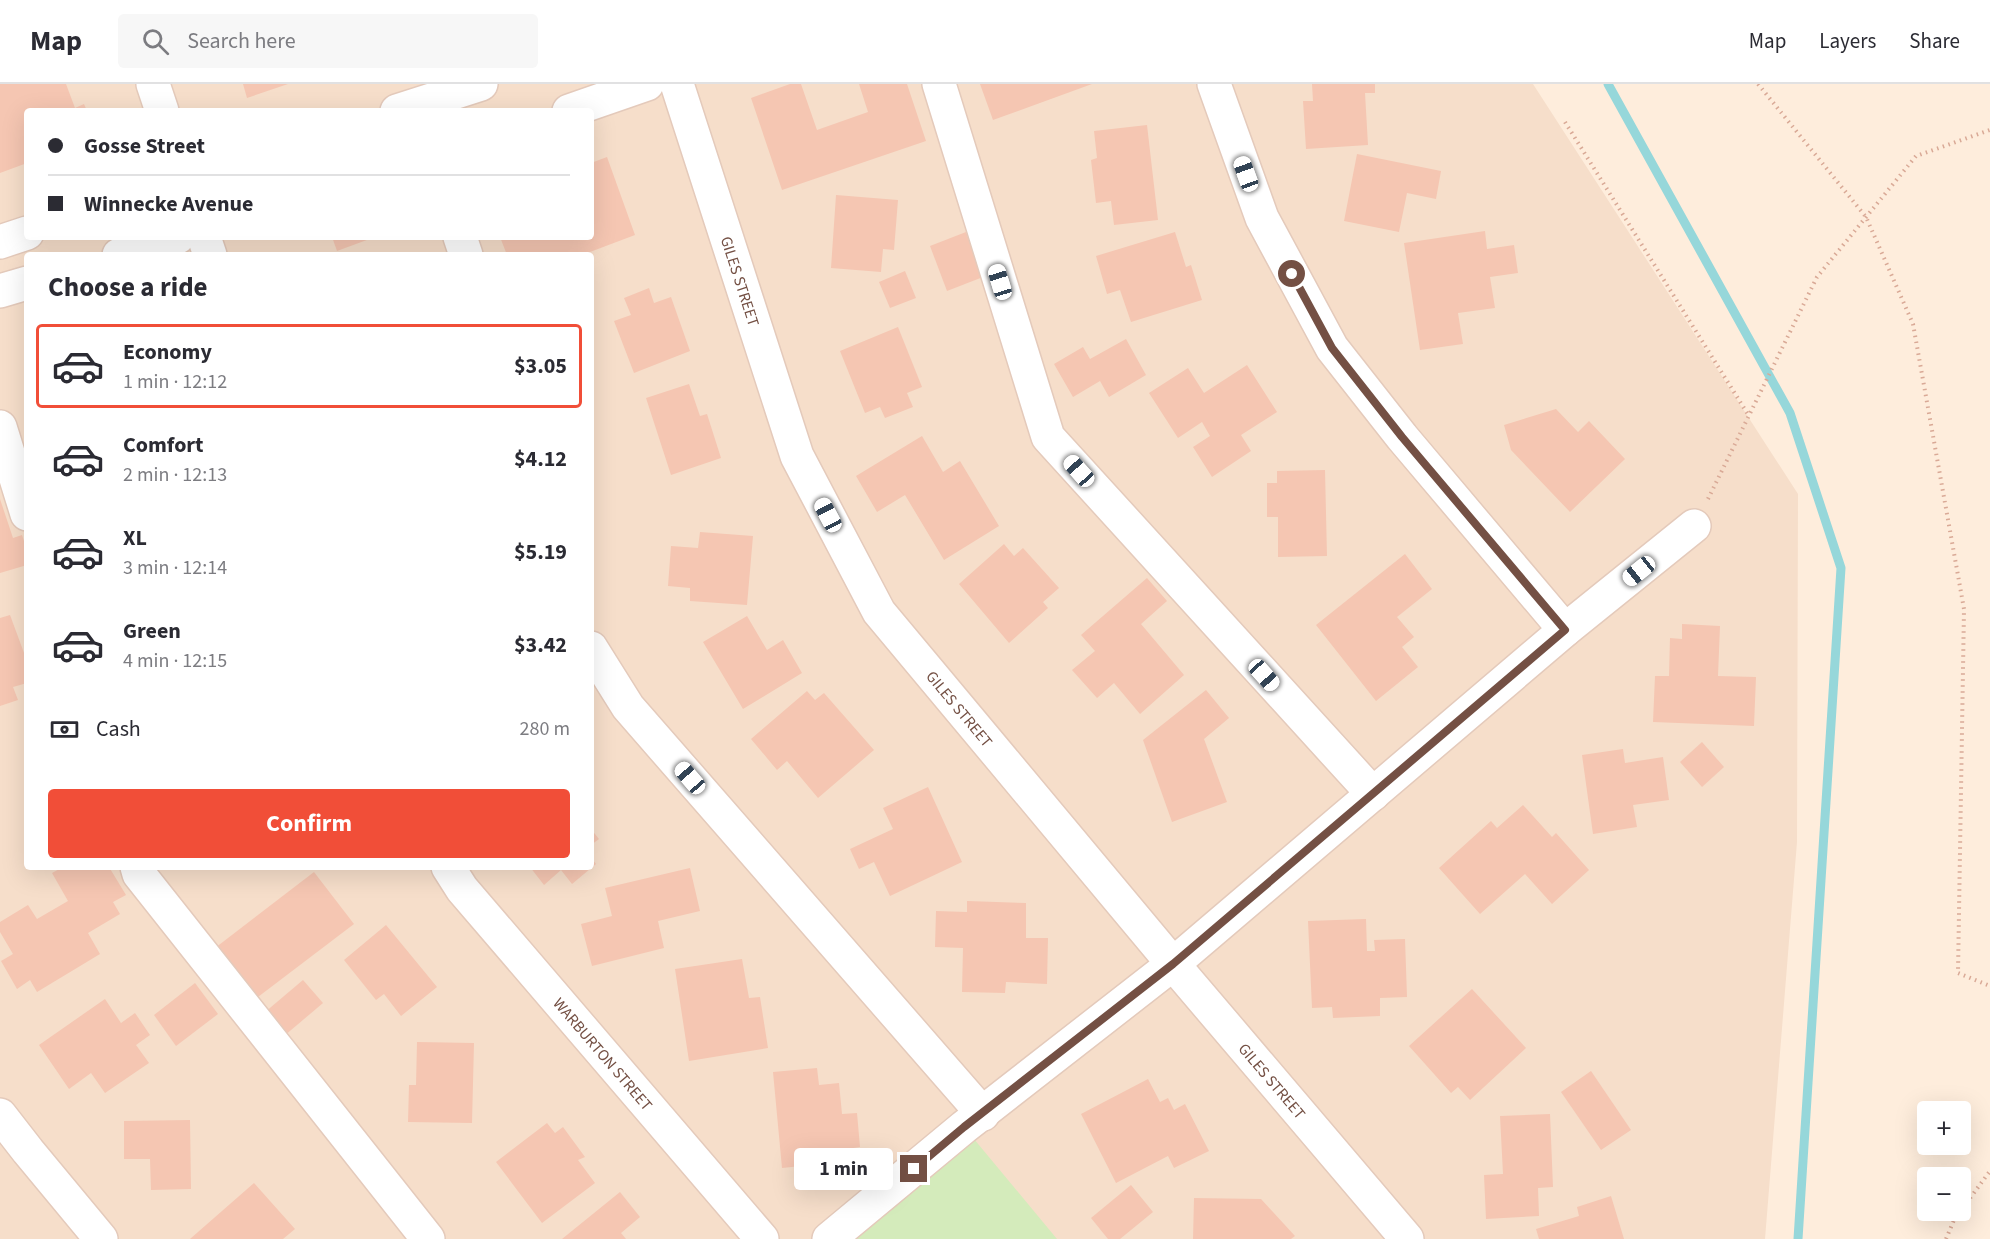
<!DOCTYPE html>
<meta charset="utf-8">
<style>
:root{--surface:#fff;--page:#f7f7f7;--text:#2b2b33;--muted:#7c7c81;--line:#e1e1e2;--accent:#f14e38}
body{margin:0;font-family:"Source Sans 3",sans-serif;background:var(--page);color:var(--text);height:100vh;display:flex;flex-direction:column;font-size:22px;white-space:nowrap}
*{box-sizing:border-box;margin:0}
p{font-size:20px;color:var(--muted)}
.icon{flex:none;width:33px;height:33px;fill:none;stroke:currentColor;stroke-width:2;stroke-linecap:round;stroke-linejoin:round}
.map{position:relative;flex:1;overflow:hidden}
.details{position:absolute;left:24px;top:168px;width:570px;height:618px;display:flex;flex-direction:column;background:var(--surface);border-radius:6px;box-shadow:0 6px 24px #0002}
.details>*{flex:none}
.banner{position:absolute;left:24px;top:24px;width:570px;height:132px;border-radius:6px;box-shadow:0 6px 24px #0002;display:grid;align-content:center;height:132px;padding:0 24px;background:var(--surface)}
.controls{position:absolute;left:1917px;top:1017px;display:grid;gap:12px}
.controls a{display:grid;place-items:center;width:54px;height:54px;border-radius:6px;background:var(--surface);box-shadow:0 6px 24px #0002;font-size:30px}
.end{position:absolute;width:27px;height:27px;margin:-14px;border:8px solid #745044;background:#fff;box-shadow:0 0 0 3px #fff}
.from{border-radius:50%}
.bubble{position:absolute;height:42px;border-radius:6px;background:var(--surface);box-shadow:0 6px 24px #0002;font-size:20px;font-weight:700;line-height:42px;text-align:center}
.car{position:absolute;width:18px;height:36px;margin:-18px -9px;border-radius:8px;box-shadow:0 0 4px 2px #0007;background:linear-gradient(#fff 24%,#345 0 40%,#fff 0 76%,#345 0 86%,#fff 0)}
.banner b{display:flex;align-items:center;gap:21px;height:57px;font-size:22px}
.banner b+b{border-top:2px solid var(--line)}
.banner i{width:15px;height:15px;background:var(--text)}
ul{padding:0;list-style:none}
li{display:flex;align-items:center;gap:18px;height:84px;margin:0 12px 9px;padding:0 12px;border:3px solid transparent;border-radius:6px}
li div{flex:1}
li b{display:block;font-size:22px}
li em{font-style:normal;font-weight:700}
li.on{border-color:var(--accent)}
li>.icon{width:54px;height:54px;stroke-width:1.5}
h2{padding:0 24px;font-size:27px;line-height:72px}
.pay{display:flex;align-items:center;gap:15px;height:66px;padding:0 24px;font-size:22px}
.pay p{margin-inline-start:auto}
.cta{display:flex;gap:12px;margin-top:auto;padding:12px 24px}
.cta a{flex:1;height:69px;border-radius:6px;background:var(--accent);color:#fff;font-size:24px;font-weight:700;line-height:69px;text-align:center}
header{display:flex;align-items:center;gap:36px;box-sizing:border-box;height:84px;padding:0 30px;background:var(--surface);border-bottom:2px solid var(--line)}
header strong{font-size:28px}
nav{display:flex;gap:33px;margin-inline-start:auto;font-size:21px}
.search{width:420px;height:54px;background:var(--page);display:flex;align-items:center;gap:15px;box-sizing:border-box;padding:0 21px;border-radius:6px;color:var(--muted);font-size:22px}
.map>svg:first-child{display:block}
.residential{fill:#f6deca;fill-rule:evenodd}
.green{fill:#d4ebbb}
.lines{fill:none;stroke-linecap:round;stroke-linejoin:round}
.stream{stroke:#96d7da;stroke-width:9}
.building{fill:#f5c6b2}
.minor-casing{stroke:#e4cabb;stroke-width:36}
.path{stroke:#d9a996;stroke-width:4;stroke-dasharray:1.5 4.5;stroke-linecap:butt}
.minor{stroke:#fff;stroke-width:33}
.route{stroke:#745044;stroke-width:8}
.labels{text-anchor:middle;stroke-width:4.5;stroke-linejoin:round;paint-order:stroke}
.street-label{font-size:16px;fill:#745044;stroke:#fff2e4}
</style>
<header>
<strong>Map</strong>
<div class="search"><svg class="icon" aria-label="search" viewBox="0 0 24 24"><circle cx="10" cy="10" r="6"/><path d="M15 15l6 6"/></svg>Search here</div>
<nav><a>Map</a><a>Layers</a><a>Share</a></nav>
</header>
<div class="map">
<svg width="1990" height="1155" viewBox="0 0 1990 1155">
<rect width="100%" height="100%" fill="#feeddc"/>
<!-- residential -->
<path class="residential" d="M 0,0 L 1533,0 L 1798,410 L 1797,758 L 1765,1155 L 0,1155 ZM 27,27 L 591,27 L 591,153 L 27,153 ZM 27,171 L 591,171 L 591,783 L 27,783 Z"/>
<!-- green -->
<path class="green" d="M 964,1043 L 1057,1155 L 829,1155 Z"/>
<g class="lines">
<!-- stream -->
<path class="stream" d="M 1608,0 L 1790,329 L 1841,484 L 1798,1155"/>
</g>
<!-- building -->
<g class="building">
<path d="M 0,0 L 66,0 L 75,24 L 84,20 L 87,27 L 27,27 L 27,79 L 0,89 Z"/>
<path d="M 243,0 L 288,0 L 247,14 Z"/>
<path d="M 790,0 L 801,0 L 817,46 L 868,28 L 859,0 L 907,0 L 926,57 L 782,106 L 751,14 Z"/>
<path d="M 980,0 L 1092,0 L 993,36 Z"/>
<path d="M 1312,0 L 1375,0 L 1375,9 L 1365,9 L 1368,61 L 1306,65 L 1303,17 L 1313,17 Z"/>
<path d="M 1147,41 L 1158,136 L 1114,141 L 1111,117 L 1096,119 L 1091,76 L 1097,74 L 1094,47 Z"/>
<path d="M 1357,70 L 1441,87 L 1436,115 L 1407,109 L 1399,148 L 1344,137 Z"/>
<path d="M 607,73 L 635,151 L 582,171 L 507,171 L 500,153 L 591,153 L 591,79 Z"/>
<path d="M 836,111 L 898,116 L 894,166 L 883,165 L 881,188 L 831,184 Z"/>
<path d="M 1485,147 L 1487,165 L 1514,161 L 1518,189 L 1490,193 L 1495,224 L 1458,229 L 1463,260 L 1420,266 L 1404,159 Z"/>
<path d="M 966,148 L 983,193 L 947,207 L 930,162 Z"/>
<path d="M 1175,148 L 1186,183 L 1191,181 L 1202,216 L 1131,238 L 1120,206 L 1107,210 L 1096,172 Z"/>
<path d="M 332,153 L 375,153 L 337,167 Z"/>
<path d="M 905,187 L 916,214 L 890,224 L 879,198 Z"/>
<path d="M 649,204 L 654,219 L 671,213 L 690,267 L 634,289 L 614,237 L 631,231 L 624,214 Z"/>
<path d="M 898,243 L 922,303 L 907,309 L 913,323 L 885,334 L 880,323 L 865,329 L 840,267 Z"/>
<path d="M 1126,255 L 1146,291 L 1109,313 L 1100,297 L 1073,313 L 1054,280 L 1083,263 L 1090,275 Z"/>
<path d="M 1247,281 L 1277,328 L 1241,351 L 1251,367 L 1212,393 L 1193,363 L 1210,352 L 1202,338 L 1178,354 L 1149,309 L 1188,284 L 1204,309 Z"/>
<path d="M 689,300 L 700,332 L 707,330 L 721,374 L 671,391 L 646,314 Z"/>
<path d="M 1556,325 L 1578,348 L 1589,337 L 1625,375 L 1570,428 L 1511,366 L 1504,341 Z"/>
<path d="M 922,352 L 943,388 L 960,377 L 999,442 L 944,476 L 905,411 L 877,428 L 856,392 Z"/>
<path d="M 1325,386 L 1327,472 L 1278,473 L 1278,433 L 1267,433 L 1267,399 L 1277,399 L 1277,387 Z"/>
<path d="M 0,415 L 13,454 L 22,451 L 27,466 L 27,481 L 0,489 Z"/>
<path d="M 700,448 L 753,452 L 747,521 L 690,517 L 690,504 L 668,502 L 671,462 L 698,464 Z"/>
<path d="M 1004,460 L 1014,472 L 1023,464 L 1059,504 L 1043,518 L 1048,524 L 1009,559 L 959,500 Z"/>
<path d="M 1405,470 L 1432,505 L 1397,533 L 1414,553 L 1402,563 L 1418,583 L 1376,617 L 1316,541 Z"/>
<path d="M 1147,494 L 1167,517 L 1141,540 L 1184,591 L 1140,630 L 1114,599 L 1097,614 L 1072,586 L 1095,567 L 1081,551 Z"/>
<path d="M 10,531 L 27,577 L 27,599 L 13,603 L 18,616 L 0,622 L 0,534 Z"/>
<path d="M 747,532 L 767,566 L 783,556 L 802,589 L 743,625 L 703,558 Z"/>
<path d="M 1682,540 L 1720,542 L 1718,592 L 1756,593 L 1754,642 L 1653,638 L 1655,592 L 1669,592 L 1670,554 L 1682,555 Z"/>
<path d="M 1206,606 L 1229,634 L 1204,655 L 1227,718 L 1172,738 L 1143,656 Z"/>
<path d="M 807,607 L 815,616 L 824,609 L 874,666 L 818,714 L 787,677 L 777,686 L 751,655 Z"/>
<path d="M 1702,658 L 1724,683 L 1702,703 L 1680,678 Z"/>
<path d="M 1623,665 L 1625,679 L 1663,673 L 1669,716 L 1633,721 L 1637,743 L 1593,750 L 1582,671 Z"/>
<path d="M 928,703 L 962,778 L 890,812 L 874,778 L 859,785 L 850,765 L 893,745 L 883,724 Z"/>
<path d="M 1523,721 L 1552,753 L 1556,749 L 1589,786 L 1552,820 L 1525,790 L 1480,830 L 1439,784 L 1491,737 L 1497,744 Z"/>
<path d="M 591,745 L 599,755 L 591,761 Z"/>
<path d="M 591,774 L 596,780 L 572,800 L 561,786 L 544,801 L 530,783 L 591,783 Z"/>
<path d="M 63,783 L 109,783 L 126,811 L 113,818 L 120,830 L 88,849 L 100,870 L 37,908 L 30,896 L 17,905 L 1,877 L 13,870 L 0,848 L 0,838 L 28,821 L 37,835 L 68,817 L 52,789 Z"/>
<path d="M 690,784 L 700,827 L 658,837 L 664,864 L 592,882 L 581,840 L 612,832 L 605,804 Z"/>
<path d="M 314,788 L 354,840 L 254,916 L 215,864 Z"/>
<path d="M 967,817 L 1026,819 L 1026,854 L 1048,854 L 1047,900 L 1006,898 L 1005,909 L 962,908 L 963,864 L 935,863 L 936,827 L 967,828 Z"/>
<path d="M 1366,835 L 1367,867 L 1375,867 L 1374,856 L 1405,855 L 1407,913 L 1380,914 L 1380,932 L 1333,934 L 1332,923 L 1312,924 L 1308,837 Z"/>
<path d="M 386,841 L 437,903 L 401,932 L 384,910 L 376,916 L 344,876 Z"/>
<path d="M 742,875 L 749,914 L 760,913 L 768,964 L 689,977 L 675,885 Z"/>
<path d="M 303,896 L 323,919 L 284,952 L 264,929 Z"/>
<path d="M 195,899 L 218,930 L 176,962 L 154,931 Z"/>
<path d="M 1472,905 L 1526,964 L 1470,1016 L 1458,1003 L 1451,1009 L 1409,962 Z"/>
<path d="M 105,915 L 121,939 L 135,929 L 150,951 L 136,961 L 149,979 L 105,1009 L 91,989 L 69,1005 L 39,961 Z"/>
<path d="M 417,958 L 474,959 L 472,1039 L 408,1038 L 409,1001 L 416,1001 Z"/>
<path d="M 817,984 L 819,1001 L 839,999 L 842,1030 L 857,1029 L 860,1063 L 840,1066 L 841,1078 L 782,1084 L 773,988 Z"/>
<path d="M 1591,987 L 1631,1046 L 1601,1066 L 1561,1008 Z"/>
<path d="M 1148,995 L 1160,1018 L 1168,1014 L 1174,1026 L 1185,1020 L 1209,1067 L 1174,1084 L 1168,1072 L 1116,1099 L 1081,1030 Z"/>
<path d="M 1550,1030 L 1553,1103 L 1538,1104 L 1539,1132 L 1486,1135 L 1484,1091 L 1503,1090 L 1500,1032 Z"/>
<path d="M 190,1036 L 191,1105 L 151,1106 L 150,1075 L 124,1075 L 124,1037 Z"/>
<path d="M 547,1039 L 555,1049 L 563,1043 L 585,1073 L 578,1076 L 595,1099 L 542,1139 L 496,1078 Z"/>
<path d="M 254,1099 L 295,1145 L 283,1155 L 190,1155 Z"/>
<path d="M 1131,1101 L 1153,1128 L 1120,1155 L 1108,1155 L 1091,1134 Z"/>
<path d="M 620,1108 L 640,1133 L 621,1149 L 626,1155 L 562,1155 Z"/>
<path d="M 1611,1112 L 1624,1155 L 1539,1155 L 1536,1145 L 1579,1132 L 1577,1123 Z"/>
<path d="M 1194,1114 L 1261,1115 L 1295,1152 L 1291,1155 L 1193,1155 Z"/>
</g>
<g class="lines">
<!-- minor casing -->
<g class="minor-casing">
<g id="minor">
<path d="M 153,0 L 162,27"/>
<path id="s1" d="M 677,0 L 797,372 L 879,528 L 1173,880 L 1407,1155"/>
<path d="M 939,0 L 1048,353 L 1373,710"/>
<path d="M 1214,0 L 1262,134 L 1332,264 L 1402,353 L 1565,546"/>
<path d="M 397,27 L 481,0"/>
<path d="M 569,27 L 647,0"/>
<path d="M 204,153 L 210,171"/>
<path d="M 460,153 L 466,171"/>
<path d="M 0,158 L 27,149"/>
<path d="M 119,171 L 178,153"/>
<path d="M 0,207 L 27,199"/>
<path d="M 0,343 L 27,430"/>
<path d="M 591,564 L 628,623 L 983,1030"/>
<path d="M 137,783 L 139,790 L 428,1155"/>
<path id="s2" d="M 448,783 L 462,805 L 762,1155"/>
<path d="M 0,1031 L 28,1067 L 101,1155"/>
<path d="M 829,1155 L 964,1043 L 1173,880 L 1565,546 L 1694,442"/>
</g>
</g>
<!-- path -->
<g class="path">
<path d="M 1758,0 L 1866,133 L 1913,240 L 1964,525 L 1958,889 L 1990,902"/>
<path d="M 1565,38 L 1749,332"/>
<path d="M 1708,415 L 1817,193 L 1916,72 L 1990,46"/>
<path d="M 1946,1155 L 1954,1136 L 1990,1087"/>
</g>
<!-- minor -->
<use href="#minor" class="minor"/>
</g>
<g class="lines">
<!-- route -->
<path class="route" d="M 914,1085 L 964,1043 L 1173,880 L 1565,546 L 1402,353 L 1332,264 L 1292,190"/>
</g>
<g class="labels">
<!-- street labels -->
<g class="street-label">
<text dy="6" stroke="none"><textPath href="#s1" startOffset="207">GILES STREET</textPath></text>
<text dy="6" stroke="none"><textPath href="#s1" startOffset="693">GILES STREET</textPath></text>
<text dy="6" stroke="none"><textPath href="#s2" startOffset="243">WARBURTON STREET</textPath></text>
<text dy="6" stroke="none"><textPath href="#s1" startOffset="1179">GILES STREET</textPath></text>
</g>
</g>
</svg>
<div class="controls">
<a>+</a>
<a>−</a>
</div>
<i class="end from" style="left:1292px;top:190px"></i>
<i class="end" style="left:914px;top:1085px"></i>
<div class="bubble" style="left:794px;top:1064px;width:99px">1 min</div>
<i class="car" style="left:1246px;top:90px;rotate:340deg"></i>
<i class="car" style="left:1000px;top:198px;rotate:343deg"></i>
<i class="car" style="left:1079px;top:387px;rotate:318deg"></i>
<i class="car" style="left:828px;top:431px;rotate:332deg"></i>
<i class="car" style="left:1639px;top:487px;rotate:231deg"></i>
<i class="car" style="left:1264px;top:591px;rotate:138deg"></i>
<i class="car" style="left:690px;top:694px;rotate:319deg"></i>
<div class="banner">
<b><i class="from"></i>Gosse Street</b>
<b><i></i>Winnecke Avenue</b>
</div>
<section class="details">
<h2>Choose a ride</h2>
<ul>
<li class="on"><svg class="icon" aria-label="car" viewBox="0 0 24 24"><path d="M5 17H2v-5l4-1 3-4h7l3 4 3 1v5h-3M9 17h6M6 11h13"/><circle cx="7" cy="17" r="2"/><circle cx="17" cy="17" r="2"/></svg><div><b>Economy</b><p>1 min · 12:12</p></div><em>$3.05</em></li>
<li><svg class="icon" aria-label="car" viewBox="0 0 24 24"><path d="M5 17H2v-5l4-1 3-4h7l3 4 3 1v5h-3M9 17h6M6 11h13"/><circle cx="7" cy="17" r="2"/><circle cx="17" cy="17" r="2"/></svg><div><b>Comfort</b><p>2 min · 12:13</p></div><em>$4.12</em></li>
<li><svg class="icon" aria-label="car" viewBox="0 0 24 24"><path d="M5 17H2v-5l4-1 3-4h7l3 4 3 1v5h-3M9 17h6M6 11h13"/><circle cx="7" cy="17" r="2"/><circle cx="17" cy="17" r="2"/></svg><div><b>XL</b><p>3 min · 12:14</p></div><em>$5.19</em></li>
<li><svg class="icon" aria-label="car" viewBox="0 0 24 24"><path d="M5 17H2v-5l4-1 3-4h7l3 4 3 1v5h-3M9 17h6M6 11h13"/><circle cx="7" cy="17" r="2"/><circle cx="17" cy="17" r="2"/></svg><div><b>Green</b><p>4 min · 12:15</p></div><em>$3.42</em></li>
</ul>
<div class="pay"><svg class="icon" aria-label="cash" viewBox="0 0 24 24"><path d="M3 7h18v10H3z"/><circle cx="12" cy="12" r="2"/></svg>Cash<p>280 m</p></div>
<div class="cta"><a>Confirm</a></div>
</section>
</div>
